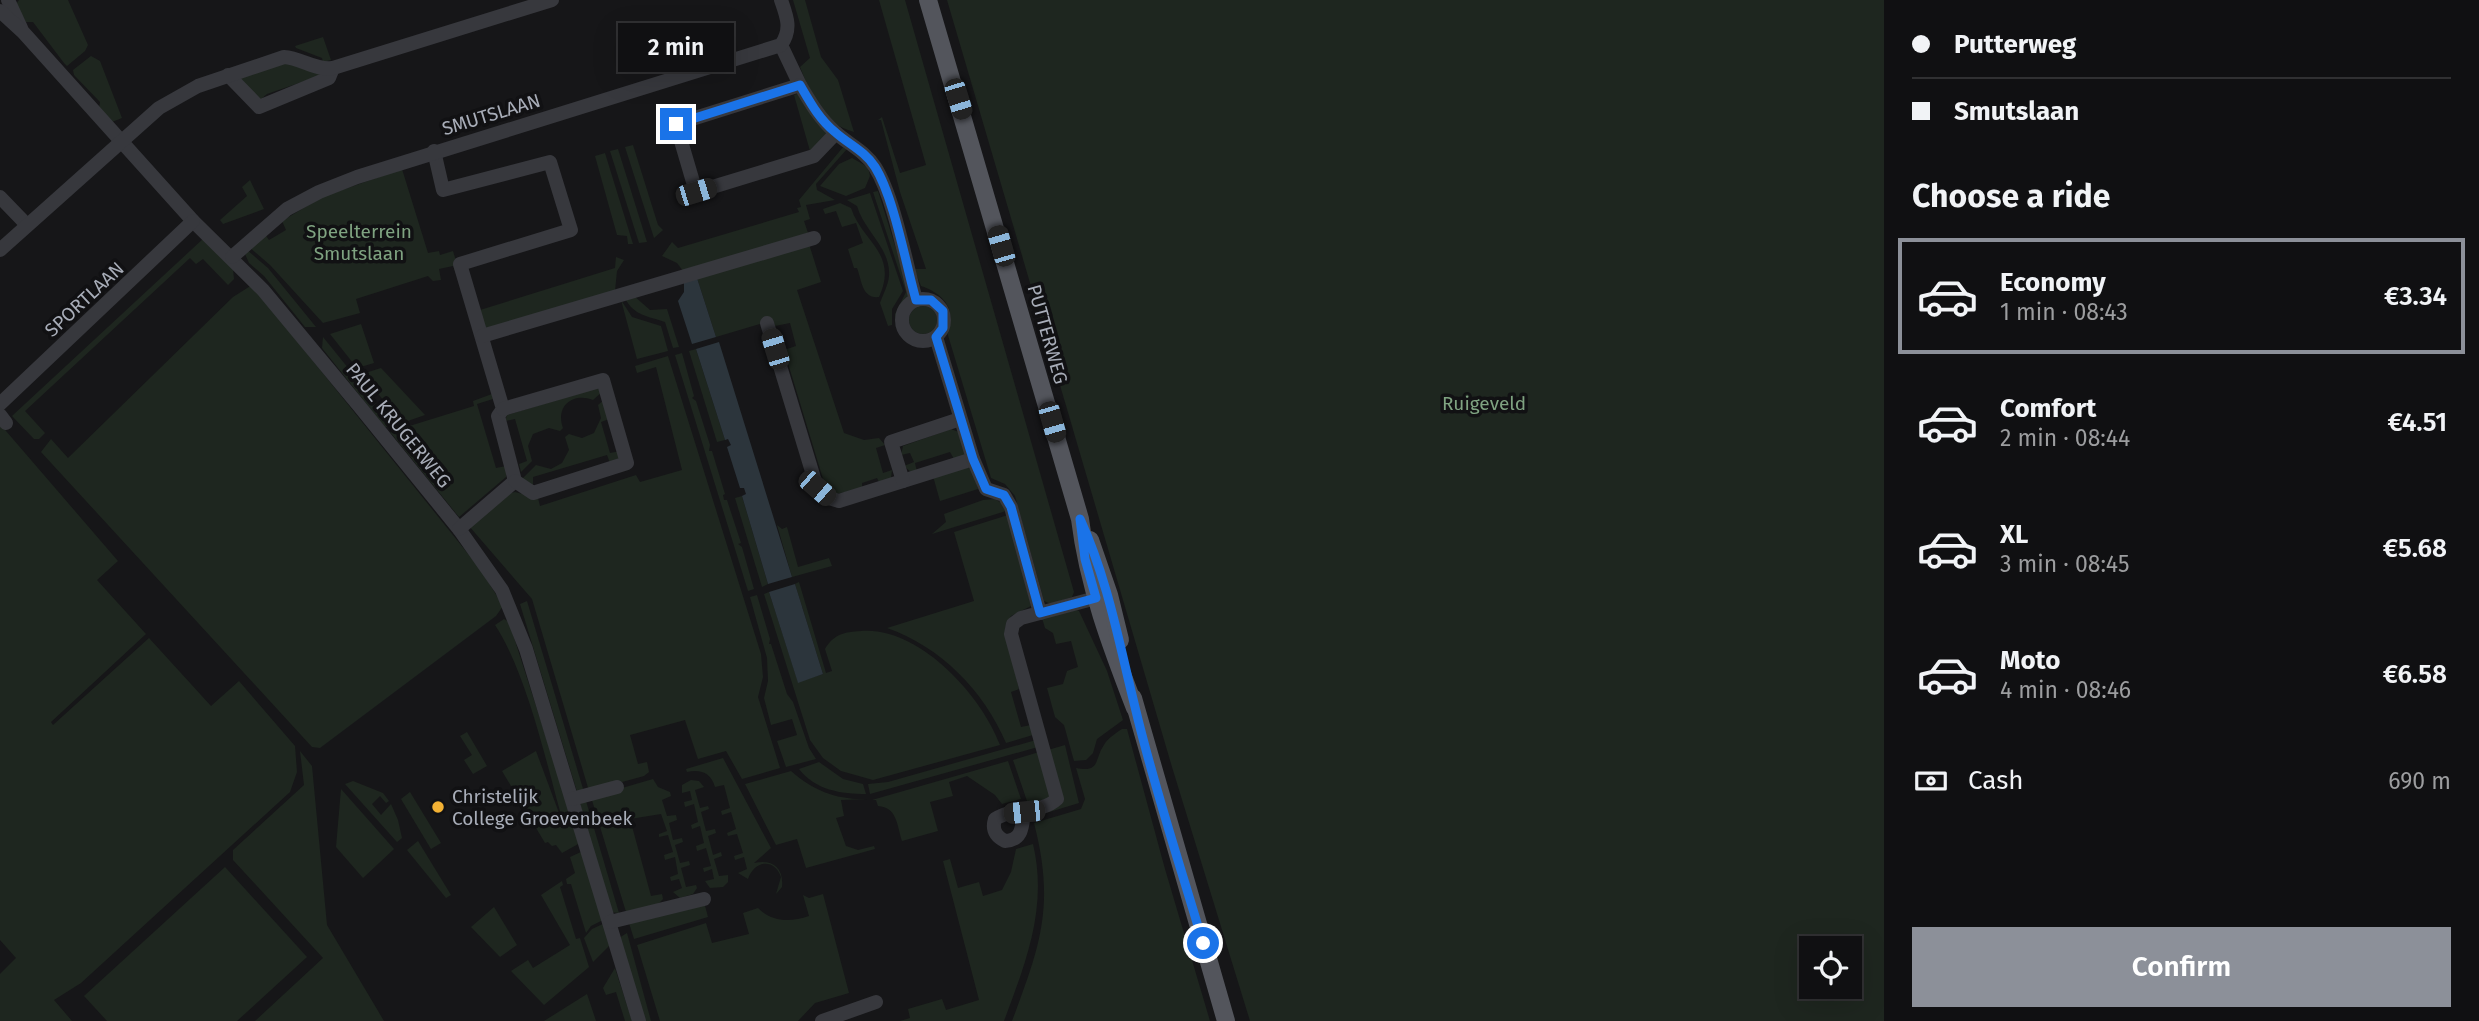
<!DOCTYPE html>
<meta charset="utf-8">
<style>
:root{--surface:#101012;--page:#1e1e20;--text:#f1f3f6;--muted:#9c9d9f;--line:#303032;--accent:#8c9099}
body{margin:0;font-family:"Fira Sans",sans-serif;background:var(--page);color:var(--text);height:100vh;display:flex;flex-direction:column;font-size:26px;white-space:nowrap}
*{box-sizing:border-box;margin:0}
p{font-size:23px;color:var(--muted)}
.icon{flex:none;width:38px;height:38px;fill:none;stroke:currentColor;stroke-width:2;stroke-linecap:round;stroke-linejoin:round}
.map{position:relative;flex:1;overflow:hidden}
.side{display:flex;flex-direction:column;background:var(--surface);width:595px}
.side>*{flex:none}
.hud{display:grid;align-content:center;height:154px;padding:0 28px;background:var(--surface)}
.controls{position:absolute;left:1799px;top:936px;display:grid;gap:14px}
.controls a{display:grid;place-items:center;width:63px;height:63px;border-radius:0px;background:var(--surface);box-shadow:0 7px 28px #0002,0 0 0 2px var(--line);font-size:35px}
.end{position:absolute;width:32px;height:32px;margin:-16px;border:9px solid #1a73e8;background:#fff;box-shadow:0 0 0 4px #fff}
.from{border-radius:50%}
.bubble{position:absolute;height:49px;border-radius:0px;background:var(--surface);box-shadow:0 7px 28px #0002,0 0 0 2px var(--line);font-size:23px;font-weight:600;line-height:49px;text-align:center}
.car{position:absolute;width:21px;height:42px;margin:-21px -10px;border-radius:9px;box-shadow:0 0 5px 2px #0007;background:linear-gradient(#222 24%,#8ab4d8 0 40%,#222 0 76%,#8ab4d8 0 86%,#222 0)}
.hud b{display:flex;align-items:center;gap:24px;height:66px;font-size:26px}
.hud b+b{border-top:2px solid var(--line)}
.hud i{width:18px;height:18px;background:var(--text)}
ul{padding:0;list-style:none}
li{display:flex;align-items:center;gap:21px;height:116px;margin:0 14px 10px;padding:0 14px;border:4px solid transparent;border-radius:0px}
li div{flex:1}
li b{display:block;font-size:26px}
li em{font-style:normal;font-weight:600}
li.selected{border-color:var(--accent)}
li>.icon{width:63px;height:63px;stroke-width:1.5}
h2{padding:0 28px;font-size:32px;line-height:84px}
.pay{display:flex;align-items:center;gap:18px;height:77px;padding:0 28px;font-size:26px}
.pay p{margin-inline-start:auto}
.cta{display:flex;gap:14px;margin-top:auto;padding:14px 28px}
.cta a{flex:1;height:80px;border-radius:0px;background:var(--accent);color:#fff;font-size:28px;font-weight:600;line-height:80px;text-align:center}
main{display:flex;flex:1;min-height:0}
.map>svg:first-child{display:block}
.green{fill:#1e261f;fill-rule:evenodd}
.water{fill:#2c353c}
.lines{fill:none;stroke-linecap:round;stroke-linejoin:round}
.minor{stroke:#37383d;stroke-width:14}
.major{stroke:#53555c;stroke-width:18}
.route{stroke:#1a73e8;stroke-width:9}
.poi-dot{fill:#f2b134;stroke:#111113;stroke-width:2.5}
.labels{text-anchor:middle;stroke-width:7;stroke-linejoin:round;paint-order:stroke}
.street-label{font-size:19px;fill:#a8adb8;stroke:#111113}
.park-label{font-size:19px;fill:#7fa381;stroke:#111113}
.poi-label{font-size:19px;fill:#a8adb8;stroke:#111113;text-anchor:start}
</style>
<main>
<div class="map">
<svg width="1884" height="1021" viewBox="0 0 1884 1021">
<rect width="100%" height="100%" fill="#161618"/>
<!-- green -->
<g class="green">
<path d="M 19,0 L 68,0 L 88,45 L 85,51 L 67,66 L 64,63 L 33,22 L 26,22 L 16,4 Z"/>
<path d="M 793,0 L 805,0 L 821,57 L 838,80 L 854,132 C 821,123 812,97 800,67 L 810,58 Z"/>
<path d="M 879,0 L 905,0 L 1074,592 L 1072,597 L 1051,604 L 1044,601 L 1015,496 L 1005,484 L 991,478 L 947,332 C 958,309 942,293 921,286 L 914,269 L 926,269 L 900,192 L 881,120 L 878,120 L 882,117 L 900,173 L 926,165 Z"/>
<path d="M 947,0 L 1884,0 L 1884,1021 L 1250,1021 L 1172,767 ZM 1811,948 L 1850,948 L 1850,987 L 1811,987 Z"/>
<path d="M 323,37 L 331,60 L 323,62 L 322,58 L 296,48 L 295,46 Z"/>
<path d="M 91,56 L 100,61 L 122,118 L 112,122 L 99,109 L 100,102 L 74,75 L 73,70 Z"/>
<path d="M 290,62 L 322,75 L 267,94 L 260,100 L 237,78 Z"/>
<path d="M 800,93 L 828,133 L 810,151 L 794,95 Z"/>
<path d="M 633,145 L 658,225 L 663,230 L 654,238 L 625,147 Z"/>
<path d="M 844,146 L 847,149 L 816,184 L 817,190 L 835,200 L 806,205 L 810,219 L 804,221 L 808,233 L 683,271 L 677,263 L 662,256 L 672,242 L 678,248 L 799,212 L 797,208 L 801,207 L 799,200 Z"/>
<path d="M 618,149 L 647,242 L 639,243 L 610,151 Z"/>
<path d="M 605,153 L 633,244 L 628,244 L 627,236 L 617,235 L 595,156 Z"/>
<path d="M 852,158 L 868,167 L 870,176 L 865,188 L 846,196 L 820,186 L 839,164 Z"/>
<path d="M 402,169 L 428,253 L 439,251 L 440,255 L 453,251 L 474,320 L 453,266 L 439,269 L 441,280 L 433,281 L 428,276 L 356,299 L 360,313 L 323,323 L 270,265 L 248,246 L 264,233 L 269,240 L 286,230 L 282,221 L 322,197 Z"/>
<path d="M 250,180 L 264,209 L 223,224 L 220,220 L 247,196 L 242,187 Z"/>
<path d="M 878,191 L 910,294 L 901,309 L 899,321 L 895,322 L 895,314 L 906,292 L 873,192 Z"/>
<path d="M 870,193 L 903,291 L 892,309 L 892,325 L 888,326 L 880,303 C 883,294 888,286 889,276 C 891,248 864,231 857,206 L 847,200 Z"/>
<path d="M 840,203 L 851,208 C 862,242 899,253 879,297 C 862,299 862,281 857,268 L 854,268 L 848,249 L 863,243 L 856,223 L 842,227 L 836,211 L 825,214 L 823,209 Z"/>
<path d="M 204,238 L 233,269 L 234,279 L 228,285 L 203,259 L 196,264 L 190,258 L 25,411 L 45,433 L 39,439 L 34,439 L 12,416 Z"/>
<path d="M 809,244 L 821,282 L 797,290 L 844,433 L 864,440 L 879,438 L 885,445 L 876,448 L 883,473 L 892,470 L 891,478 L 879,482 L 877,478 L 862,483 L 862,489 L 835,494 L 823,479 L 784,350 L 796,346 L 790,323 L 775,326 L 773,320 L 716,337 L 697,278 Z"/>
<path d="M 246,249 L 268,268 L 316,327 L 305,327 L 264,276 L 249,263 L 245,254 Z"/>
<path d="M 616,257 L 624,260 L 617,271 L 615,291 L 485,329 L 480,310 L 615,268 Z"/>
<path d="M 252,285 L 481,570 L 503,606 L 496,616 L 320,748 L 312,747 L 41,452 L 51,439 L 68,458 L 233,297 Z"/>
<path d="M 634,296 L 650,310 L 667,309 L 679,347 L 673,348 L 665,322 C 648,316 634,316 625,298 Z"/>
<path d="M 621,300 L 632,317 L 661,326 L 668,351 L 637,359 Z"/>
<circle cx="923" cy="320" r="14"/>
<path d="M 361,324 L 374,363 L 357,368 L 330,334 Z"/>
<path d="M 323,337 L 396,427 L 385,427 L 322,348 Z"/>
<path d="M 696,349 L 725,440 L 717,442 L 689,351 Z"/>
<path d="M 682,353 L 694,396 L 692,398 L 696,401 L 710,445 L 709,451 L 712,451 L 725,494 L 723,495 L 724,500 L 727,500 L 741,543 L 738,544 L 742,547 L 754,589 L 748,591 L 675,355 Z"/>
<path d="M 668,356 L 761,654 L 763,677 L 758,697 L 780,768 L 742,779 L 726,751 L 698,759 L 685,720 L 630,735 L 638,764 L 647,762 L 649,772 L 644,776 L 589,791 L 532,599 L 469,526 L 507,494 L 515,492 L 538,498 L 540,506 L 636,475 L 640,482 L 682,470 L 656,367 L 637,373 L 635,366 Z"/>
<path d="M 381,368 L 425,415 L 402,423 L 362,374 Z"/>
<path d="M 597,388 L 602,392 L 593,400 C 573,392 555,406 563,428 L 560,431 L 549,428 L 533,434 L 528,446 L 532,461 L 521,472 L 519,464 L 527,461 L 515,419 L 505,421 L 507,415 Z"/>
<path d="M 492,394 L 493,399 L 477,404 L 496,468 L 506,466 L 506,477 L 459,517 L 390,432 L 474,406 L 473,401 Z"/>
<path d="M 605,399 L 609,419 L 601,422 L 610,453 L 621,451 L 619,458 L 610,463 L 607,455 L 533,477 L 533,487 L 522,479 L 536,465 L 551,469 L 562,463 L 569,450 L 565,437 L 569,434 L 582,438 L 594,433 L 601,418 L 598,405 Z"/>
<path d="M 0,424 L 118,561 L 97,580 L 146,634 L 51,722 L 53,725 L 149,638 L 211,706 L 239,681 L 295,746 L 297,772 L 290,792 L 81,983 L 54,1000 L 72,1021 L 0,1021 L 0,974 L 16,958 L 0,940 Z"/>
<path d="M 951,429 L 961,433 L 965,455 L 954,459 L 950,452 L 915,463 L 917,472 L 911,472 L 904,466 L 914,462 L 910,453 L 901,455 L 903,446 Z"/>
<path d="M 967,467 L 973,471 L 978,489 L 940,501 L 933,476 Z"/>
<path d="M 742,496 L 768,584 L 762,587 L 735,498 Z"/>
<path d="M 995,499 L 1001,503 L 1006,511 L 932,534 L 946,522 L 944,514 L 983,500 Z"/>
<path d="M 1008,515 L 1031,606 L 1011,616 L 1005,629 L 1019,689 L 1011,692 L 1021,727 L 1031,725 L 1033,735 L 1006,743 C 984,691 941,647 887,628 L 974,601 L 954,532 Z"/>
<path d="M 777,525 L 782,529 L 787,527 L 798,567 L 829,558 L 832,566 L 792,577 Z"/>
<path d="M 799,582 L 826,673 L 832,671 L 825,649 C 834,634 844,632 861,631 C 919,626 982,696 1000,745 L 873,780 L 841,771 L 823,758 L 810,740 L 764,594 L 769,592 L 798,682 L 823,674 L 795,584 Z"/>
<path d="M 757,595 L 770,639 L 769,644 L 771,644 L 787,694 L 793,702 L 809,748 L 816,759 L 786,767 L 777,741 L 797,735 L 792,719 L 771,725 L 764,698 L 768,681 L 767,658 L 750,597 Z"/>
<path d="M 527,601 L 584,792 L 578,795 L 520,604 Z"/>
<path d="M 1076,610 L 1079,611 L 1107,671 L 1123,720 L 1097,739 L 1093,753 L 1086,760 L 1074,761 L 1064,725 L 1055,717 L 1047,688 L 1063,684 L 1067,671 L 1078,667 L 1071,641 L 1056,644 L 1053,633 L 1045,628 L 1042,618 Z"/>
<path d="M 504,619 L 509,622 L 580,843 L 562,853 L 556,845 L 552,846 L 548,842 L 545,843 L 502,771 L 536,751 L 565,829 C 548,771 528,675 495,625 Z"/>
<path d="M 1122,729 L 1127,729 L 1165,869 L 1210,1021 L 1012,1021 C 1041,944 1055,905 1034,823 L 1081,809 L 1085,799 L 1076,768 C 1101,773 1094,759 1104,745 C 1107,739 1116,733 1122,729 Z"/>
<path d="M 467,732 L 487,766 L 473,774 L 464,760 L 472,755 L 460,736 Z"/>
<path d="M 1036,740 L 1038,747 L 870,794 L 868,784 L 888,782 Z"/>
<path d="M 1065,745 L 1079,803 L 1033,817 L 1055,807 L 1048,750 Z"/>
<path d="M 300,751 L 312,766 L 327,925 L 384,1021 L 255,1021 L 323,958 L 233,860 L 233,850 L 304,785 Z"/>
<path d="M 1039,752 L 1050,796 L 1047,799 L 1028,804 L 1013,760 Z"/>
<path d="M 723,758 L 771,848 L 754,863 C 772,859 784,867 782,887 L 776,894 L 781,877 C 774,857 754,861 748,879 L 738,873 L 747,869 L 744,857 L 735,860 L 734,856 L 743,853 L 737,834 L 728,836 L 727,833 L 736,829 L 731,812 L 722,815 L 721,811 L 730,808 L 724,785 L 715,787 C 711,773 701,769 687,772 L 686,769 Z"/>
<path d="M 1008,761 L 1021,799 L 1002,804 L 995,795 L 967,776 L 949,782 L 953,796 L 930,802 L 938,831 L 902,841 C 897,825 897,807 878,806 L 876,800 L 872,800 Z"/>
<path d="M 819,762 L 843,779 L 863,784 L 866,794 C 841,794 815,790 799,769 Z"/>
<path d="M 791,771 C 814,791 837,800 867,799 L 841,800 L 844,816 L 836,818 L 846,846 L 858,850 L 874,846 L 875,849 L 806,868 L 797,839 L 776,845 L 745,784 Z"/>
<path d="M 653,779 L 658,787 L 670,792 L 671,796 L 662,800 L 667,816 L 676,815 L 677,820 L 669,823 L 673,840 L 682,838 L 683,842 L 675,845 L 680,863 L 689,861 L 690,865 L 681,868 L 686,887 L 696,885 L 697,888 L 693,894 L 680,898 L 673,892 L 682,888 L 679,879 L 671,881 L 670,877 L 678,874 L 675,857 L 665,860 L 664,855 L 673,852 L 668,835 L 659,837 L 659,834 L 667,831 L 661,814 L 630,819 L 651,896 L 662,894 L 663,899 L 658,904 L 626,912 L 591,797 Z"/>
<path d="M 691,780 L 699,781 L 704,787 L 695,790 L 700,808 L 708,806 L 709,809 L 701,812 L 706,831 L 715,829 L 716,833 L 708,836 L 713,855 L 721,852 L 722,856 L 714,859 L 719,876 L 728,875 L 728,882 L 723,887 L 710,888 L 705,881 L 714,879 L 712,869 L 704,872 L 703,868 L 711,866 L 706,848 L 697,851 L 696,846 L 704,843 L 700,826 L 692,829 L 691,825 L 698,822 L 694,804 L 685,807 L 684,802 L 692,800 L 690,791 L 682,793 L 682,785 Z"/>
<path d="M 353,781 L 383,793 L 389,801 L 386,803 L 380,796 L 372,804 L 381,815 L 391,804 L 398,820 L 402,838 L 397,842 L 345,784 Z"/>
<path d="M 341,789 L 394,849 L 363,878 L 336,847 Z"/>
<path d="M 410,792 L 441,843 L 431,849 L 401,799 Z"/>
<path d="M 586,801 L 619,913 L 610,912 L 580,804 Z"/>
<path d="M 418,841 L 451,895 L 446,898 L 407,850 Z"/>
<path d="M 1033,844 C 1048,907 1026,962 1004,1021 L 900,1021 L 910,1018 L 908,1009 L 942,999 L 946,1010 L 979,1000 L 943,861 L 950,859 L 958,888 L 979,882 L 983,896 L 1002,890 L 1011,872 L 1016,849 Z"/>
<path d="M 583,851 L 603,920 L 591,926 L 586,933 L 571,884 L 567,884 L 566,879 L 575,873 L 570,857 Z"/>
<path d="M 225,867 L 307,957 L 237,1021 L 107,1021 L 84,996 Z"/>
<path d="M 562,881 L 563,885 L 560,887 L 576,939 L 580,938 L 589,967 L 544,1005 L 511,971 L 528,960 L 533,968 L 570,945 L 541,895 Z"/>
<path d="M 823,894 L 849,993 L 815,1003 L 798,1021 L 660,1021 L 637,945 L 706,923 L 712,943 L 749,934 L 743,913 L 758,908 C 773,923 791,922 809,916 L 803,895 L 809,898 Z"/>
<path d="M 704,902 L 708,917 L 634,939 L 629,923 Z"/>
<path d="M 494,907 L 517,945 L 500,957 L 471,927 Z"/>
<path d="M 605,923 L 611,944 L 593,962 L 584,938 L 592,929 Z"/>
<path d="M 627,933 L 651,1021 L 644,1021 L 619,938 Z"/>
<path d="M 615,968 L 632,1021 L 625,1021 L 616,992 L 606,995 L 603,988 Z"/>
<path d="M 587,994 L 596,1021 L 544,1021 Z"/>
</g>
<!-- water -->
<g class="water">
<path d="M 697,278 L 716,337 L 692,344 L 678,301 L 684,292 L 684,282 Z"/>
<path d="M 719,342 L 792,577 L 768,584 L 742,496 L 746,494 L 744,488 L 740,488 L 727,447 L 731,445 L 728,439 L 725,440 L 696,349 Z"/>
<path d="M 795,584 L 823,674 L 798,683 L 769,592 Z"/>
</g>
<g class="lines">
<!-- minor -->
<g class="minor">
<path d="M 8,0 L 21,28"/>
<path d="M 0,11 L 23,32 L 193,221 L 263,290 L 360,407 L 459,529 L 502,590 L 526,649 L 639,1021"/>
<path d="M 781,45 L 800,85 L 676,124 L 696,192 L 814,156 L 836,133"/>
<path d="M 228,75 L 259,107 L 329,78 L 333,68"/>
<path d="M 800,85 C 810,102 820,119 835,132 C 848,144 865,151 875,167 C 894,197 906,264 916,300"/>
<path d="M 434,151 L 443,190 L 550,162 L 571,230 L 460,264 L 503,409 L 498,416 L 515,481 L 459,529"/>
<path d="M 0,197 L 27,225"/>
<path d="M 0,250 L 159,108 L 198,86 L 284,57 C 301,58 317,71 333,68 L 552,0"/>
<path d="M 232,257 L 287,209 L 319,192 L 357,177 L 781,45 C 792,29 787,17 781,0"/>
<circle cx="923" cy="320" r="21"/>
<path d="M 767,323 L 817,488 L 829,498 L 839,501 L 973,459"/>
<path d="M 482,336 L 814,238"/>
<path d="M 936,337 L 973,459 L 986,489 L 1004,495 L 1011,507 L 1040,613"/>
<path d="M 0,404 L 193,221"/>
<path d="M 503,409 L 603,380 L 627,463 L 533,493 L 515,481"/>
<path d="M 0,415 L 6,423"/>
<path d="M 903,481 L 891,442 L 960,419"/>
<path d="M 572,799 L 617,787"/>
<path d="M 1024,812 C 1022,826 1023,840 1005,841 C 995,836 992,829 995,819 C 1013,807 1041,814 1057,799 L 1011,634 L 1013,624 L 1021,618 L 1096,598"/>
<path d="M 610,922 L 704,899"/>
<path d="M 822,1021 L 876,1002"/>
</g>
<!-- major -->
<g class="major">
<path d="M 928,0 L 1080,519 C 1088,585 1111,646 1135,708"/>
<path d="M 1090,540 L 1109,595 L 1120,640"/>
<path d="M 1133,698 L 1226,1021"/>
</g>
</g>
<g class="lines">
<!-- route -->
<path class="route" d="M 676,124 L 800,85 C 810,102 819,119 835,132 C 848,144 865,151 875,167 C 894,197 906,265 916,300 L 931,300 L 943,311 L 943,328 L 936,337 L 973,459 L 986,489 L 1004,495 L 1011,507 L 1040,613 L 1096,598 L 1085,559 L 1080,519 C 1108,580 1119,643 1135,707 C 1154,787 1180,865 1203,943"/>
</g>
<!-- markers -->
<circle class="poi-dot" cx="438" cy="807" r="7"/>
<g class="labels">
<!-- street labels -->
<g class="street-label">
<text transform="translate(491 114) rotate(-17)" y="7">SMUTSLAAN</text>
<text transform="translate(84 299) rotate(-43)" y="7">SPORTLAAN</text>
<text transform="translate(1048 334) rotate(74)" y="7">PUTTERWEG</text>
<text transform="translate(399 425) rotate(51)" y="7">PAUL KRUGERWEG</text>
</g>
<!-- park labels -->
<g class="park-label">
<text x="359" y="238">Speelterrein<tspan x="359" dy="22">Smutslaan</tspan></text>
<text x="1484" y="410">Ruigeveld</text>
</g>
<!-- poi labels -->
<g class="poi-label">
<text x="452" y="803">Christelijk<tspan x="452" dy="22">College Groevenbeek</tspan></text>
</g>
</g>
</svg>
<div class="controls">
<a><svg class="icon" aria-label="locate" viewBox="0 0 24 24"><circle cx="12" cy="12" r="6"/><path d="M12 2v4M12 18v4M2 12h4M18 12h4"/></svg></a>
</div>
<i class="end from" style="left:1203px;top:943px"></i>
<i class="end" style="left:676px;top:124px"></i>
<div class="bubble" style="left:618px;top:23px;width:116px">2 min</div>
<i class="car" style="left:958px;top:99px;rotate:163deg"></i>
<i class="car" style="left:696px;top:192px;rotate:73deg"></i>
<i class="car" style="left:1001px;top:246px;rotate:344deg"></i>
<i class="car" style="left:775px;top:349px;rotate:343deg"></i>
<i class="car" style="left:1052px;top:422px;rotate:164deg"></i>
<i class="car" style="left:817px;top:488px;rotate:131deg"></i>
<i class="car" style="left:1024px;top:812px;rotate:264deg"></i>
</div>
<section class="side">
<div class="hud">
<b><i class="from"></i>Putterweg</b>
<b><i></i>Smutslaan</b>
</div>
<h2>Choose a ride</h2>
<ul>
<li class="selected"><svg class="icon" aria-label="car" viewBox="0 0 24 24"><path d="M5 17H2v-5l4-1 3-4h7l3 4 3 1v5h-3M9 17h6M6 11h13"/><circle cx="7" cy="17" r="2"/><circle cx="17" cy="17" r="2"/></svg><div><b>Economy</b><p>1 min · 08:43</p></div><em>€3.34</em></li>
<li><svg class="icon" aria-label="car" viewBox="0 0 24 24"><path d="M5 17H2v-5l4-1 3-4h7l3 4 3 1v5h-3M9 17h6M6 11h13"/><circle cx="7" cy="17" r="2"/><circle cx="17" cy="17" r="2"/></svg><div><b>Comfort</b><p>2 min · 08:44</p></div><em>€4.51</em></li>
<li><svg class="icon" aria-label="car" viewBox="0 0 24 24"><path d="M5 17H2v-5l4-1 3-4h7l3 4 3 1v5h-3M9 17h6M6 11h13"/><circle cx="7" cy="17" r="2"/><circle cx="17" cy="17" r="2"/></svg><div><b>XL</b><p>3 min · 08:45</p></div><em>€5.68</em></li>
<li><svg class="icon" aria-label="car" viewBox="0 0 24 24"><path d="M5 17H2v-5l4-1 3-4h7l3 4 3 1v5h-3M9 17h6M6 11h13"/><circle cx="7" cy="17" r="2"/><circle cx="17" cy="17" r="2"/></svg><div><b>Moto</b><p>4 min · 08:46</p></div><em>€6.58</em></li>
</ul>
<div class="pay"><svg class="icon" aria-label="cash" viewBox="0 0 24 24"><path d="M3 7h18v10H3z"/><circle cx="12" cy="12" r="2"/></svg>Cash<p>690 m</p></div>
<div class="cta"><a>Confirm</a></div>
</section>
</main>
